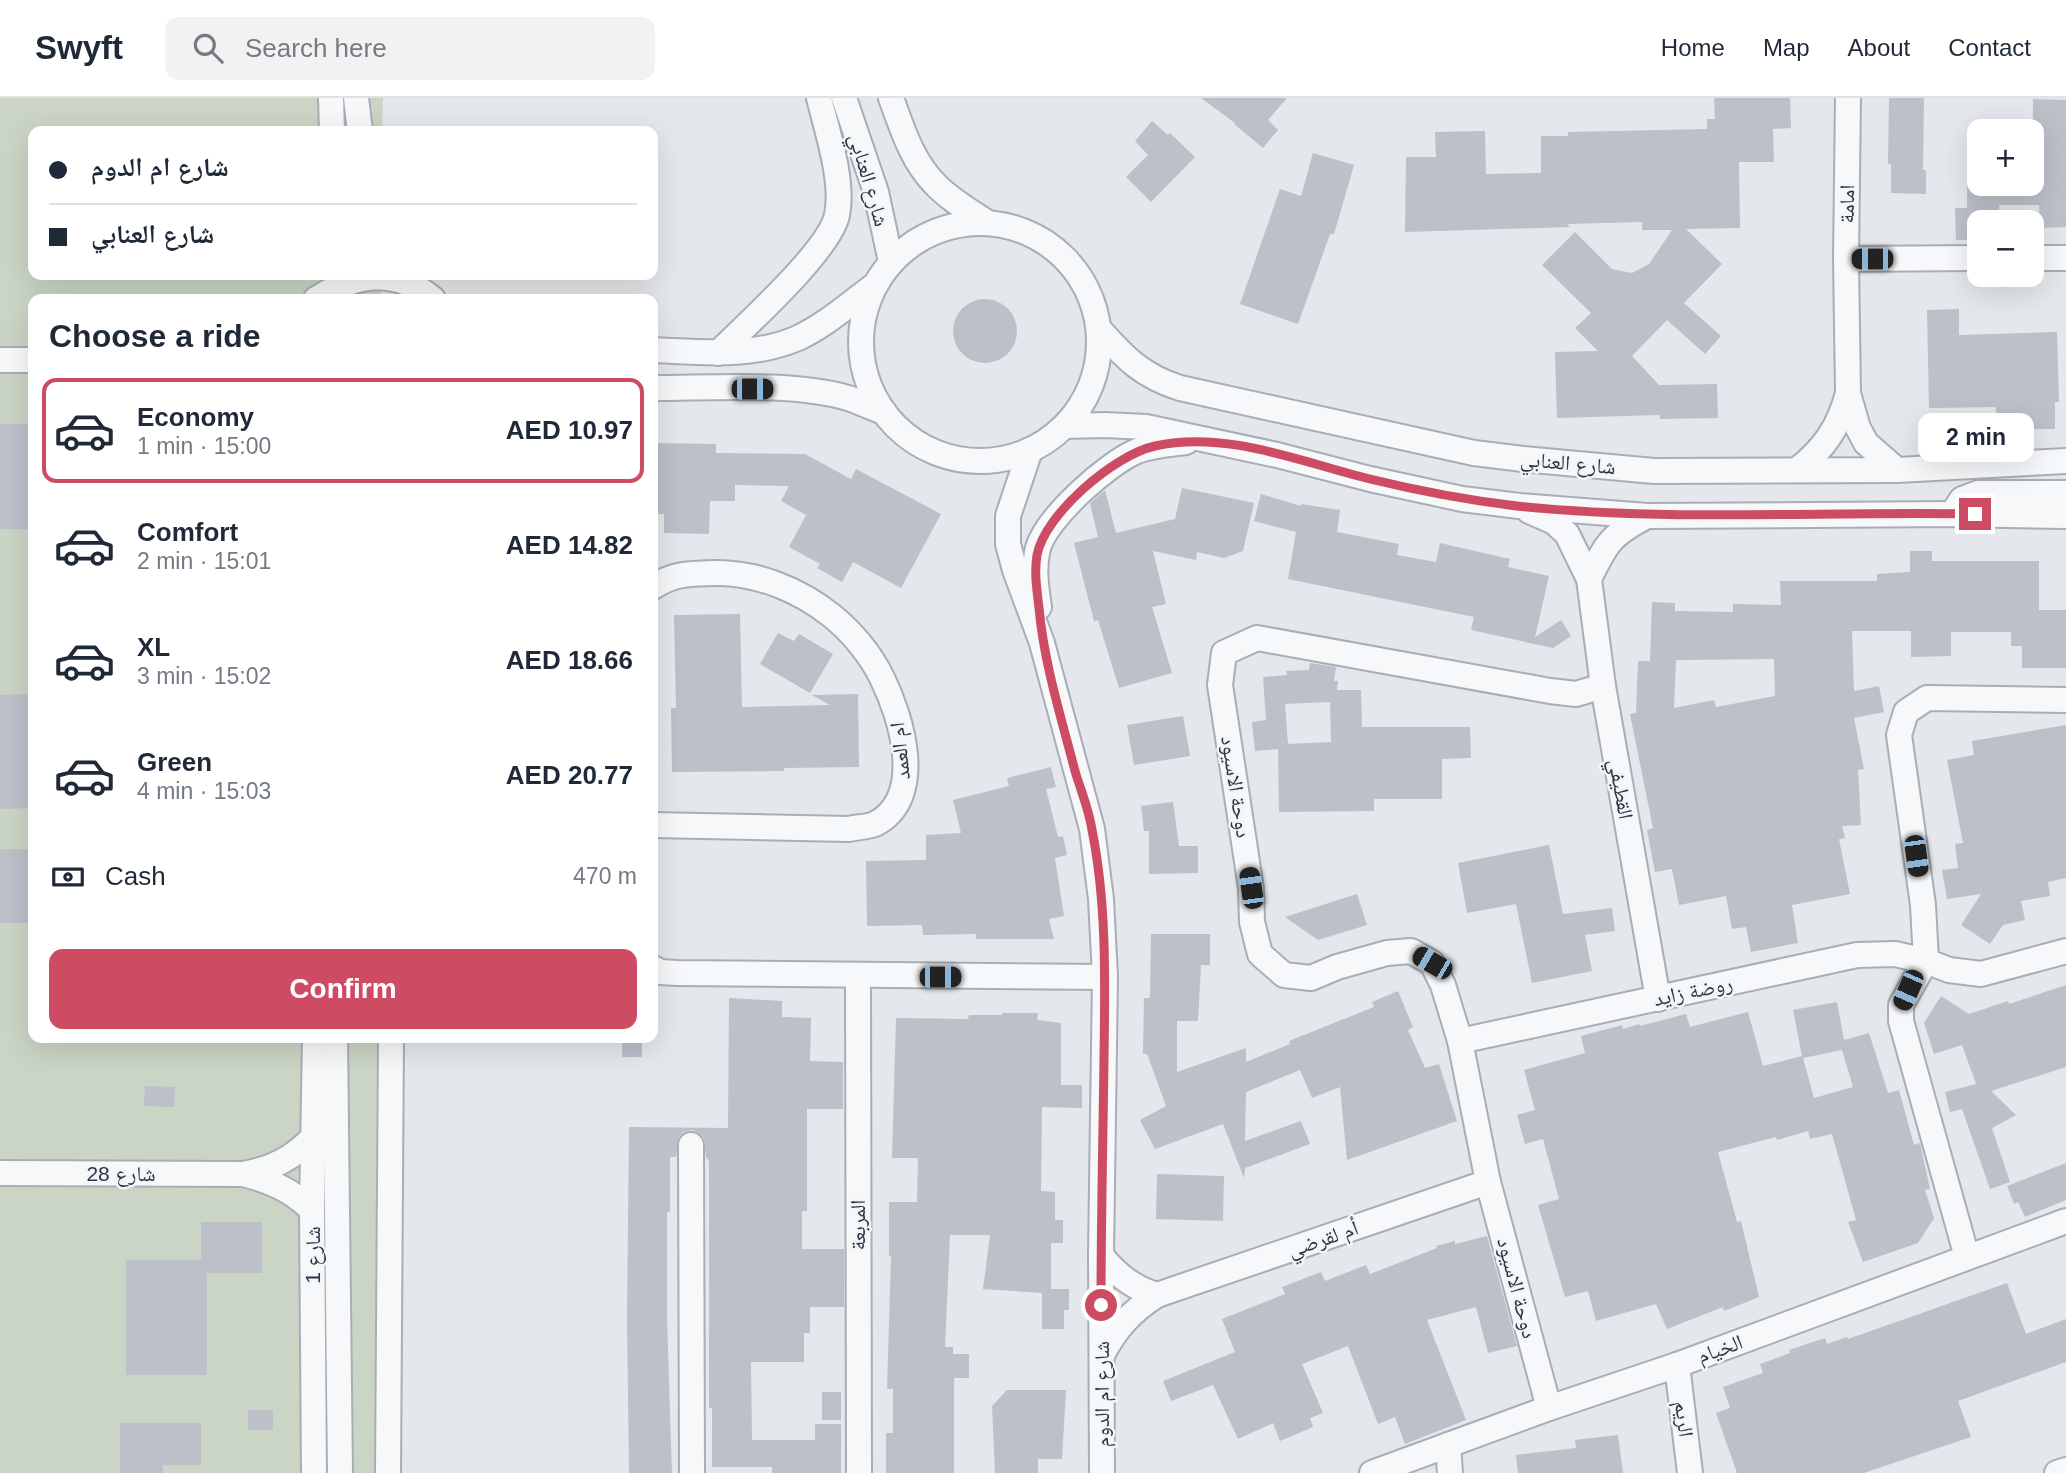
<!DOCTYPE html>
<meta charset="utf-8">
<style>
:root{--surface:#fff;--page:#f2f2f3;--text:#1f2937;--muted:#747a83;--line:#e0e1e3;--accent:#cd4c64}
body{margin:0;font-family:Helvetica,"Noto Naskh Arabic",sans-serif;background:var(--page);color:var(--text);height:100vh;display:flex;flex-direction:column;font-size:26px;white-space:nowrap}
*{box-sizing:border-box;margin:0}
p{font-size:23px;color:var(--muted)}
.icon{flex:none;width:38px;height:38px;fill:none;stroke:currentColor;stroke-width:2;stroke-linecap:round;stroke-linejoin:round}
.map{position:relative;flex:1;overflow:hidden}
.side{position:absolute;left:28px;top:196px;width:630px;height:749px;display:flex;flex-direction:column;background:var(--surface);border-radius:14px;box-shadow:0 7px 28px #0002}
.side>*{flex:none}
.hud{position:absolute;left:28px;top:28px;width:630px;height:154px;border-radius:14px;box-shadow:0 7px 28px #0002;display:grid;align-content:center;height:154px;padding:0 21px;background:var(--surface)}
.tools{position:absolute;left:1967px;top:21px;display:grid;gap:14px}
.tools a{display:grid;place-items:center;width:77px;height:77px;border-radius:14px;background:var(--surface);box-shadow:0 7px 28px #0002;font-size:35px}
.end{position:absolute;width:32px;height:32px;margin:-16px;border:9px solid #cd4c64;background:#fff;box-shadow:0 0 0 4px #fff}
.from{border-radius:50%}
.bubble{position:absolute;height:49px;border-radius:14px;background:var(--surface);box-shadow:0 7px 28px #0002;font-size:23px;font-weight:700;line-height:49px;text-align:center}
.car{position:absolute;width:21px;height:42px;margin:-21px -10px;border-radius:9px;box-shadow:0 0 5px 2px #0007;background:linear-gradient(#222 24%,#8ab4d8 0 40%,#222 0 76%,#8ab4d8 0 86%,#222 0)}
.hud b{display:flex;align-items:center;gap:24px;height:66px;font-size:26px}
.hud b+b{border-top:2px solid var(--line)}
.hud i{width:18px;height:18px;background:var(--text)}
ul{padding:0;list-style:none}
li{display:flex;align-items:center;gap:21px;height:105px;margin:0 14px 10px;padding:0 7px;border:4px solid transparent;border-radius:14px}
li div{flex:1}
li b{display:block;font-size:26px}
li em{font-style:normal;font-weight:700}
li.current{border-color:var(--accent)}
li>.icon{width:63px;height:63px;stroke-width:1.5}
h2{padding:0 21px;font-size:32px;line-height:84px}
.pay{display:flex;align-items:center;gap:18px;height:77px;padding:0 21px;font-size:26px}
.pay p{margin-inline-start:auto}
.action{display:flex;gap:14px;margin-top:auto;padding:14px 21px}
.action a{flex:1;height:80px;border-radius:14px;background:var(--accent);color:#fff;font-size:28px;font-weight:700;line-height:80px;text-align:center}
header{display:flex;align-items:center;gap:42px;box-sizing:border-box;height:98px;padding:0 35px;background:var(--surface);border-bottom:2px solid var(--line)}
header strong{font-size:33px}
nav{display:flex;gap:38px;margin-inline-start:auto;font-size:24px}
.search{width:490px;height:63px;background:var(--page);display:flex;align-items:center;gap:18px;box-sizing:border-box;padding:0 24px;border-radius:14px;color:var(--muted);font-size:26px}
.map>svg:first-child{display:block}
.green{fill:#cad5c5}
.building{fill:#bbc0c9;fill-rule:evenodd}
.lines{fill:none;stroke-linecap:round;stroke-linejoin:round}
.minor-casing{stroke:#a9aeb6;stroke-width:28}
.minor{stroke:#f6f8f9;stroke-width:24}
.route{stroke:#cd4c64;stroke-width:9}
.labels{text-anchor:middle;stroke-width:5;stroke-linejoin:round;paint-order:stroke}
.street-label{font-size:21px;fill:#2b3544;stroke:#f3f6f8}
</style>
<header>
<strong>Swyft</strong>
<div class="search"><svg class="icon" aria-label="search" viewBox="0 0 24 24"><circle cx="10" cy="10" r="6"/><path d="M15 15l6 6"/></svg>Search here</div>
<nav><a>Home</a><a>Map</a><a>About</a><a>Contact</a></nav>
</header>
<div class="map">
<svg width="2066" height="1375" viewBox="0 0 2066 1375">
<rect width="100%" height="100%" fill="#e4e7eb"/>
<!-- green -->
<path class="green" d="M 0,0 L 383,0 L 382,33 L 33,33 L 33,177 L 381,177 L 381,201 L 33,201 L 33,940 L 377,940 L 375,1375 L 0,1375 Z"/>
<!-- building -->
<g class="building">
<path d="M 1201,0 L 1287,0 L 1268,22 L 1278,32 L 1263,50 L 1234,26 L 1235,25 Z"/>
<path d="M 1714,0 L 1790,0 L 1791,30 L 1773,31 L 1774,64 L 1739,64 L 1740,130 L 1686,131 L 1722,166 L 1684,205 L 1721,238 L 1705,256 L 1667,222 L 1632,258 L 1659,287 L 1717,286 L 1718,320 L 1660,321 L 1660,317 L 1557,320 L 1555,254 L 1598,253 L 1575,230 L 1591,215 L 1542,167 L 1575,134 L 1612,171 L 1632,175 L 1649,166 L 1672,132 L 1642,132 L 1642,124 L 1567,126 L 1570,129 L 1405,134 L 1406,59 L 1436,59 L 1435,34 L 1485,33 L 1486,76 L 1541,75 L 1541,38 L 1568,38 L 1568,34 L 1707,31 L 1707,21 L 1715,21 Z"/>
<path d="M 1889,0 L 1924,0 L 1923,72 L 1926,72 L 1926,96 L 1891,95 L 1891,66 L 1888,66 Z"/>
<path d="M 2033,1 L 2066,2 L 2066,129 L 2040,130 L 2039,107 L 1999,107 L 2000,121 L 1979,122 L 1979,142 L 1956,142 L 1955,110 L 1967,110 L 1967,86 L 2032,86 Z"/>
<path d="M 1152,23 L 1168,37 L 1170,35 L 1195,59 L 1151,104 L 1126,79 L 1148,57 L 1135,43 Z"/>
<path d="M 1313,55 L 1354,67 L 1334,136 L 1330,136 L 1298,226 L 1240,206 L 1280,91 L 1301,98 Z"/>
<circle cx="985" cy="233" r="32"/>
<path d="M 1959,211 L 1959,237 L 2057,234 L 2059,304 L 2055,304 L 2055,331 L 1997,331 L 1996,309 L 1929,310 L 1927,212 Z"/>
<rect x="0" y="326" width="33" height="105"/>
<path d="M 653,345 L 716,346 L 716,355 L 805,356 L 851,381 L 856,371 L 941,416 L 901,490 L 853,464 L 842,484 L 817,470 L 820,466 L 789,449 L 806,417 L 781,403 L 789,388 L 735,387 L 735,403 L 710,403 L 709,436 L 664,435 L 664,416 L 653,416 Z"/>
<path d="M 1182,390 L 1254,405 L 1243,453 L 1224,460 L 1197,454 L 1196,462 L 1153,453 L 1166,506 L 1152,509 L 1172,575 L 1119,590 L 1098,522 L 1094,523 L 1074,445 L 1098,439 L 1090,405 L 1105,392 L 1116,435 L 1175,421 Z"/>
<path d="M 1261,396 L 1301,408 L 1301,406 L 1340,412 L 1337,434 L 1399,446 L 1397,457 L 1436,464 L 1440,445 L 1510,461 L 1508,469 L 1549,478 L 1535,539 L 1561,522 L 1571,538 L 1553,550 L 1471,532 L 1474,519 L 1288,481 L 1296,434 L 1254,423 Z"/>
<path d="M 1910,453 L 1932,453 L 1932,463 L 2039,463 L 2039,512 L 2066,512 L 2066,570 L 2022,570 L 2022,548 L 2011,548 L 2011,534 L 1951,534 L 1951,558 L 1911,559 L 1911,533 L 1852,533 L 1854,593 L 1879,588 L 1884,614 L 1854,620 L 1864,671 L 1858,672 L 1861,727 L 1842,728 L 1845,740 L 1839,741 L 1850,796 L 1792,807 L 1798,845 L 1751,854 L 1746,829 L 1732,831 L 1726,798 L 1679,807 L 1672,771 L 1655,774 L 1647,732 L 1653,730 L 1630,616 L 1636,615 L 1638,563 L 1650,563 L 1652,504 L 1675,505 L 1675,513 L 1733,514 L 1733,506 L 1781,507 L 1780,483 L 1877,483 L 1877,476 L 1910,474 ZM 1774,561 L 1775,598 L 1716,609 L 1714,602 L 1674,610 L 1676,562 Z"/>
<path d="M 740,516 L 742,609 L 830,607 L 812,597 L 858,596 L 859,669 L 784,670 L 784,673 L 672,674 L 671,610 L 676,610 L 674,517 Z"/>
<path d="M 778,535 L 794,543 L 799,536 L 833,556 L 810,595 L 760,566 Z"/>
<path d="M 1310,565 L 1336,569 L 1334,583 L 1338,583 L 1337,592 L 1361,592 L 1362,629 L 1470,629 L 1471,660 L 1442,661 L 1442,701 L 1374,701 L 1374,713 L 1279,714 L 1278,651 L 1255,653 L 1252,624 L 1266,622 L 1263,579 L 1287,577 L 1286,573 L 1309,572 ZM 1330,604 L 1331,644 L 1288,646 L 1285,606 Z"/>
<path d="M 33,596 L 33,710 L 0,711 L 0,597 Z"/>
<path d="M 1183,618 L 1190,658 L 1134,667 L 1127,627 Z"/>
<path d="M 2066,627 L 2066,780 L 2048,784 L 2050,798 L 2021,803 L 2025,822 L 2003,827 L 1990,846 L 1961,827 L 1981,796 L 1947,801 L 1942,772 L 1958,770 L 1955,746 L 1963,745 L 1947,662 L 1974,657 L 1972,643 Z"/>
<path d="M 1051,669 L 1056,689 L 1046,691 L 1058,739 L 1063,738 L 1067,757 L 1055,760 L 1064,818 L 1049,821 L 1054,841 L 976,841 L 976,836 L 923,837 L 922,827 L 867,828 L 866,763 L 926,762 L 926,737 L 961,735 L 953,702 L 1009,688 L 1007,680 Z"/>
<path d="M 1173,704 L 1179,748 L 1198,748 L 1198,775 L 1149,776 L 1149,733 L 1144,733 L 1141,708 Z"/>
<path d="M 1549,747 L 1563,816 L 1612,810 L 1615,833 L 1585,837 L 1592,873 L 1532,885 L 1516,806 L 1467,815 L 1458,765 Z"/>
<rect x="0" y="751" width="33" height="74"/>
<path d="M 1357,796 L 1367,827 L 1318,842 L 1285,819 Z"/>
<path d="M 1151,836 L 1210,836 L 1210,867 L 1201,867 L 1198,923 L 1177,923 L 1177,974 L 1246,950 L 1246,964 L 1290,946 L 1289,943 L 1374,909 L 1372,904 L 1398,893 L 1413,929 L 1408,932 L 1425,970 L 1439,966 L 1457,1023 L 1347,1062 L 1340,989 L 1312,1000 L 1300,972 L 1246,994 L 1245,1043 L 1301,1023 L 1310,1046 L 1245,1070 L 1244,1080 L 1223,1026 L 1155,1051 L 1140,1022 L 1166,1008 L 1147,956 L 1143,956 L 1144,900 L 1150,900 Z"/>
<path d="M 2066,887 L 2066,969 L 1991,993 L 2016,1017 L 1992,1030 L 2010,1084 L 1990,1091 L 1962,1011 L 1950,1014 L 1945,994 L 1976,986 L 1962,947 L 1934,956 L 1924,925 L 1941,898 L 1969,916 L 2008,903 L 2009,906 Z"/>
<path d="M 729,900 L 782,903 L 782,919 L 811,920 L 810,963 L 843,964 L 843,1011 L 807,1011 L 807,1113 L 802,1113 L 802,1151 L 844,1151 L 844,1209 L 810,1209 L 810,1235 L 804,1235 L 804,1264 L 751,1264 L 752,1342 L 815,1342 L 815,1326 L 841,1326 L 841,1375 L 772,1375 L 772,1369 L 712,1369 L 712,1310 L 709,1310 L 709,1063 L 706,1059 L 704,1040 L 699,1035 L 692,1032 L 684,1034 L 679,1039 L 676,1059 L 670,1059 L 670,1114 L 667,1114 L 667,1221 L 672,1375 L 629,1375 L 627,1221 L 629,1029 L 728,1030 Z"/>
<path d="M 1837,904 L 1844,942 L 1869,935 L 1888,995 L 1899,992 L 1914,1047 L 1920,1045 L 1930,1091 L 1925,1092 L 1934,1120 L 1918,1145 L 1863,1164 L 1848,1124 L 1856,1122 L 1832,1036 L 1810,1041 L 1808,1033 L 1777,1042 L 1776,1039 L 1718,1054 L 1737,1124 L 1741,1123 L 1759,1199 L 1724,1213 L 1723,1209 L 1667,1231 L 1656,1206 L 1596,1223 L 1588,1193 L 1565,1199 L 1538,1107 L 1559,1101 L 1543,1041 L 1525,1046 L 1517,1017 L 1535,1012 L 1524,972 L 1585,955 L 1581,938 L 1622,927 L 1623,931 L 1639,926 L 1640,928 L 1686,916 L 1690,929 L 1748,914 L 1763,968 L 1802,958 L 1793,912 ZM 1842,952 L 1853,989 L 1814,1000 L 1803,960 Z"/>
<path d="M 1002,915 L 1038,915 L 1037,922 L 1061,925 L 1061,987 L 1082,987 L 1082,1010 L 1042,1009 L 1041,1093 L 1055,1094 L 1055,1122 L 1063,1122 L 1063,1145 L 1051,1145 L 1051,1191 L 1069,1191 L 1069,1212 L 1064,1212 L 1064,1231 L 1042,1231 L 1042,1195 L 983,1191 L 990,1137 L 950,1137 L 945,1249 L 953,1249 L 953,1256 L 969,1256 L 969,1280 L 954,1280 L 954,1375 L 886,1375 L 886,1335 L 893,1335 L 893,1291 L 887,1291 L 891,1158 L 889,1158 L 889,1104 L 917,1104 L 918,1060 L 892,1060 L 896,920 L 968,921 L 969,917 L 1002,917 Z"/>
<rect x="622" y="940" width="20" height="19"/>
<path d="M 145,988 L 175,989 L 174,1009 L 144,1008 Z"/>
<path d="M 2066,1065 L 2066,1102 L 2025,1119 L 2018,1104 L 2014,1106 L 2007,1088 Z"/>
<path d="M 1157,1076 L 1224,1078 L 1223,1123 L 1156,1121 Z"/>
<path d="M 201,1124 L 262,1124 L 262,1175 L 207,1175 L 207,1277 L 126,1277 L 126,1162 L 201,1162 Z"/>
<path d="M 1487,1138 L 1517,1248 L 1488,1255 L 1476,1209 L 1427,1222 L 1466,1322 L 1405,1346 L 1395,1319 L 1378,1326 L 1348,1248 L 1302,1266 L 1323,1315 L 1310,1320 L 1313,1329 L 1280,1343 L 1273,1325 L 1238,1341 L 1213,1287 L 1171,1303 L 1163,1283 L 1235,1254 L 1222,1221 L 1285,1196 L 1282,1189 L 1321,1174 L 1325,1183 L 1366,1167 L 1370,1176 L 1437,1150 L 1436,1148 L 1455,1143 L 1455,1146 Z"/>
<path d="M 2007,1185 L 2026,1236 L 2066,1221 L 2066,1264 L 1958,1303 L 1971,1339 L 1864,1375 L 1737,1375 L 1716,1315 L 1730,1310 L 1723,1289 L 1763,1275 L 1760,1266 L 1790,1255 L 1789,1252 L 1825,1240 L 1827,1246 L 1847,1239 L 1848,1241 Z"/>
<path d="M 1007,1292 L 1066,1292 L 1062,1361 L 1038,1361 L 1038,1375 L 995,1375 L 992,1308 Z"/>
<rect x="822" y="1294" width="19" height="28"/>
<rect x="248" y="1312" width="25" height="20"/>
<path d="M 120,1325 L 201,1325 L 201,1367 L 163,1367 L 163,1375 L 120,1375 Z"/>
<path d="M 1618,1337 L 1623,1375 L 1518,1375 L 1516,1357 L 1576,1350 L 1575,1342 Z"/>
</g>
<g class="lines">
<!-- minor casing -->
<g class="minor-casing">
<g id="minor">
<path d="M 331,0 L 332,33"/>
<path d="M 356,0 L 360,33"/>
<path d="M 844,0 L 876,94 L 891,164"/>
<path d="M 891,0 C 902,30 912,63 935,86 C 950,102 970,113 988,125"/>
<path d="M 1848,0 L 1846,161 L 1848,295 L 1858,330 L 1866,345 L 1897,372"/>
<circle cx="980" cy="244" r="119"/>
<path d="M 2032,160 L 2066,160"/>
<path d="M 1846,161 L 1979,160"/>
<path d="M 316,201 C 355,176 395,169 433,201"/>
<path d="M 1099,231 C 1125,260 1142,278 1180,290 L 1474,355 L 1523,361 L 1654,373 L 1897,372 L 2066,363"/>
<path d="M 653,252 C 702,254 752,260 798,240 C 826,227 850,205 875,187"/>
<path d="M 718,255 C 746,227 830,152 837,117 C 844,83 827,33 819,0"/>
<path d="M 0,262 L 33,262"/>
<path d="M 653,290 C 712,290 792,284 848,300 C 860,304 872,310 884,314"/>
<path d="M 1065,328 L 1105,327 L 1146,329 L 1277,357 L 1370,381 L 1462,401 L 1519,408 L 1647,418 L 1952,416 L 2066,418"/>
<path d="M 1030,352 L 1008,418 L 1008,446 L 1015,472 L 1042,545 L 1092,731 L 1101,801 L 1105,879 L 1101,1157 L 1102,1375"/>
<path d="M 1797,372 C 1824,351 1839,329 1848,295"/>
<path d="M 1529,413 L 1554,424 L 1567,436 L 1589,481 L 1603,588 L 1658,901"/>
<path d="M 1952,416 L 1962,401 L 1978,395 L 2066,395"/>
<path d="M 1589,481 C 1607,444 1611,437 1647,418"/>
<path d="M 653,489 C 674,475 689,476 714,475 C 756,474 800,492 832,518 C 852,534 871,557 882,580 C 902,620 926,700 875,726 C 868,729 857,729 849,731 L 653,727"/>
<path d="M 1039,509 C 1036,489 1033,470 1038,450 C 1047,419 1108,365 1137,353 C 1153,347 1170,346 1186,344"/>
<path d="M 653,870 L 660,874 L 677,875 L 1105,879"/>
<path d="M 858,879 L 859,1375"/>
<path d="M 335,940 L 340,1375"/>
<path d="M 1460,943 L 1857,857 L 1895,856 L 1926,863 L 1949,872 L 1981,876 L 2066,853"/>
<path d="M 691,1047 L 692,1375"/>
<path d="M 0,1075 L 243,1076 C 272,1071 294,1060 314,1038"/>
<path d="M 243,1076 C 271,1083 291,1092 312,1112"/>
<path d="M 1101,1157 C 1116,1177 1133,1190 1157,1197"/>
<path d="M 1967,1159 L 1901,923 L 1901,907 L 1926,863 L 1923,807 L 1899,637 L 1906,614 L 1927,600 L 2066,602"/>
<path d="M 1102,1257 C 1116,1230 1132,1213 1157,1197 L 1488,1084"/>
<path d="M 1677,1267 L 1690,1375"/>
<path d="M 1549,1310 L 1488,1084 L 1460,943 L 1443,887 L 1432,865 L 1411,853 L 1387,855 L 1337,869 L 1311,880 L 1284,877 L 1260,856 L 1252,824 L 1251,790 L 1220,587 L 1224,555 L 1257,540 L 1550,593 L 1576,596 L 1603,588"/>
<path d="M 1448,1347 L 1450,1375"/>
<path d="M 314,1375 L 312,1112 L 315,940"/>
<path d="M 388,1375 L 391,940"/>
<path d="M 1372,1375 L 1549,1310 L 1677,1267 L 2066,1123"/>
<path d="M 2057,1375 L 2066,1372"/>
</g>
</g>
<!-- minor -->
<use href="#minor" class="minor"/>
</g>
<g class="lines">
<!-- route -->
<path class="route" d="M 1101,1207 C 1101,1125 1103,1042 1104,960 C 1105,885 1107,806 1092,732 C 1089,712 1081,693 1075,673 C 1061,619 1044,565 1039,510 C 1037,492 1034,475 1037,457 C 1045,416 1114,357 1155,348 C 1226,332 1301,364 1370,381 C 1419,393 1467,402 1517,408 C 1670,424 1821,413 1975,416"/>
</g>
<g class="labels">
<!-- street labels -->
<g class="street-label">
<text transform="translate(869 82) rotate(74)" y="7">شارع العنابي</text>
<text transform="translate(1847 106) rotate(-89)" y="7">امامة</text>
<text transform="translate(1568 365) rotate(5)" y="7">شارع العنابي</text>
<text transform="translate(900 653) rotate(-96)" y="7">ام العمد</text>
<text transform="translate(1236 689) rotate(81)" y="7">دوحة الاسيود</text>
<text transform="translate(1621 691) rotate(80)" y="7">القطيفي</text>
<text transform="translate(1693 893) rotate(-12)" y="7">روضة زايد</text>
<text x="121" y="1083">شارع 28</text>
<text transform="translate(858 1127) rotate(-90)" y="7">المربعة</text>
<text transform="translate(1323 1141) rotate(-19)" y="7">أم لقرضي</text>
<text transform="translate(313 1157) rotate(-90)" y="7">شارع 1</text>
<text transform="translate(1517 1190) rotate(75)" y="7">دوحة الاسيود</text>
<text transform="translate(1720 1251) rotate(-20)" y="7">الخيام</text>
<text transform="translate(1102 1296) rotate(-90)" y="7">شارع ام الدوم</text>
<text transform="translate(1684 1321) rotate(83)" y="7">الريم</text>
</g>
</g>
</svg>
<div class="tools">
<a>+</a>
<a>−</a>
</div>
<i class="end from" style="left:1101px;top:1207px"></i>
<i class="end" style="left:1975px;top:416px"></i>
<div class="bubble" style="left:1918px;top:315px;width:116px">2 min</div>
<i class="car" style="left:1872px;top:161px;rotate:270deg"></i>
<i class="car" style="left:752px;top:291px;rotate:90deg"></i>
<i class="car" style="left:1916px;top:758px;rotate:172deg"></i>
<i class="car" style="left:1251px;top:790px;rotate:352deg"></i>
<i class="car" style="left:1432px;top:865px;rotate:300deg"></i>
<i class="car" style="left:940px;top:879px;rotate:90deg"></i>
<i class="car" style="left:1908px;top:892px;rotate:204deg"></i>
<div class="hud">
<b><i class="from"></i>شارع ام الدوم</b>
<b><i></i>شارع العنابي</b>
</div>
<section class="side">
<h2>Choose a ride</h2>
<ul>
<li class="current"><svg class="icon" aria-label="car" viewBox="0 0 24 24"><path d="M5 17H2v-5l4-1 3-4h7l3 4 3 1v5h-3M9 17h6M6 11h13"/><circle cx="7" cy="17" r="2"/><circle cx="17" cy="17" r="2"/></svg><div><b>Economy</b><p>1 min · 15:00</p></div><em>AED 10.97</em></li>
<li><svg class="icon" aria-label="car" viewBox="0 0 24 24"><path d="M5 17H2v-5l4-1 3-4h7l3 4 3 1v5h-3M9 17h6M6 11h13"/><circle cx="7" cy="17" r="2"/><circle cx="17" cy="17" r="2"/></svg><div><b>Comfort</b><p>2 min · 15:01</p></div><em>AED 14.82</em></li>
<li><svg class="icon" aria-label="car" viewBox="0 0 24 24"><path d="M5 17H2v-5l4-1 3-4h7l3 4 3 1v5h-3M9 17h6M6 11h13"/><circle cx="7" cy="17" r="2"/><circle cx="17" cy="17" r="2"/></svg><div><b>XL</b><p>3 min · 15:02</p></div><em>AED 18.66</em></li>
<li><svg class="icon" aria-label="car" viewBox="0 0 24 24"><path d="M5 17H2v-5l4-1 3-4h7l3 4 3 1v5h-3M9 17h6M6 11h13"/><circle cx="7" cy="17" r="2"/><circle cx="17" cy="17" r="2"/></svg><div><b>Green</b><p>4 min · 15:03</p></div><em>AED 20.77</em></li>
</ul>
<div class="pay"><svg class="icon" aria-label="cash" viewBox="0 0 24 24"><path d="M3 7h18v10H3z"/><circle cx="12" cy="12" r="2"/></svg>Cash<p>470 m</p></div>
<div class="action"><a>Confirm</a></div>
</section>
</div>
